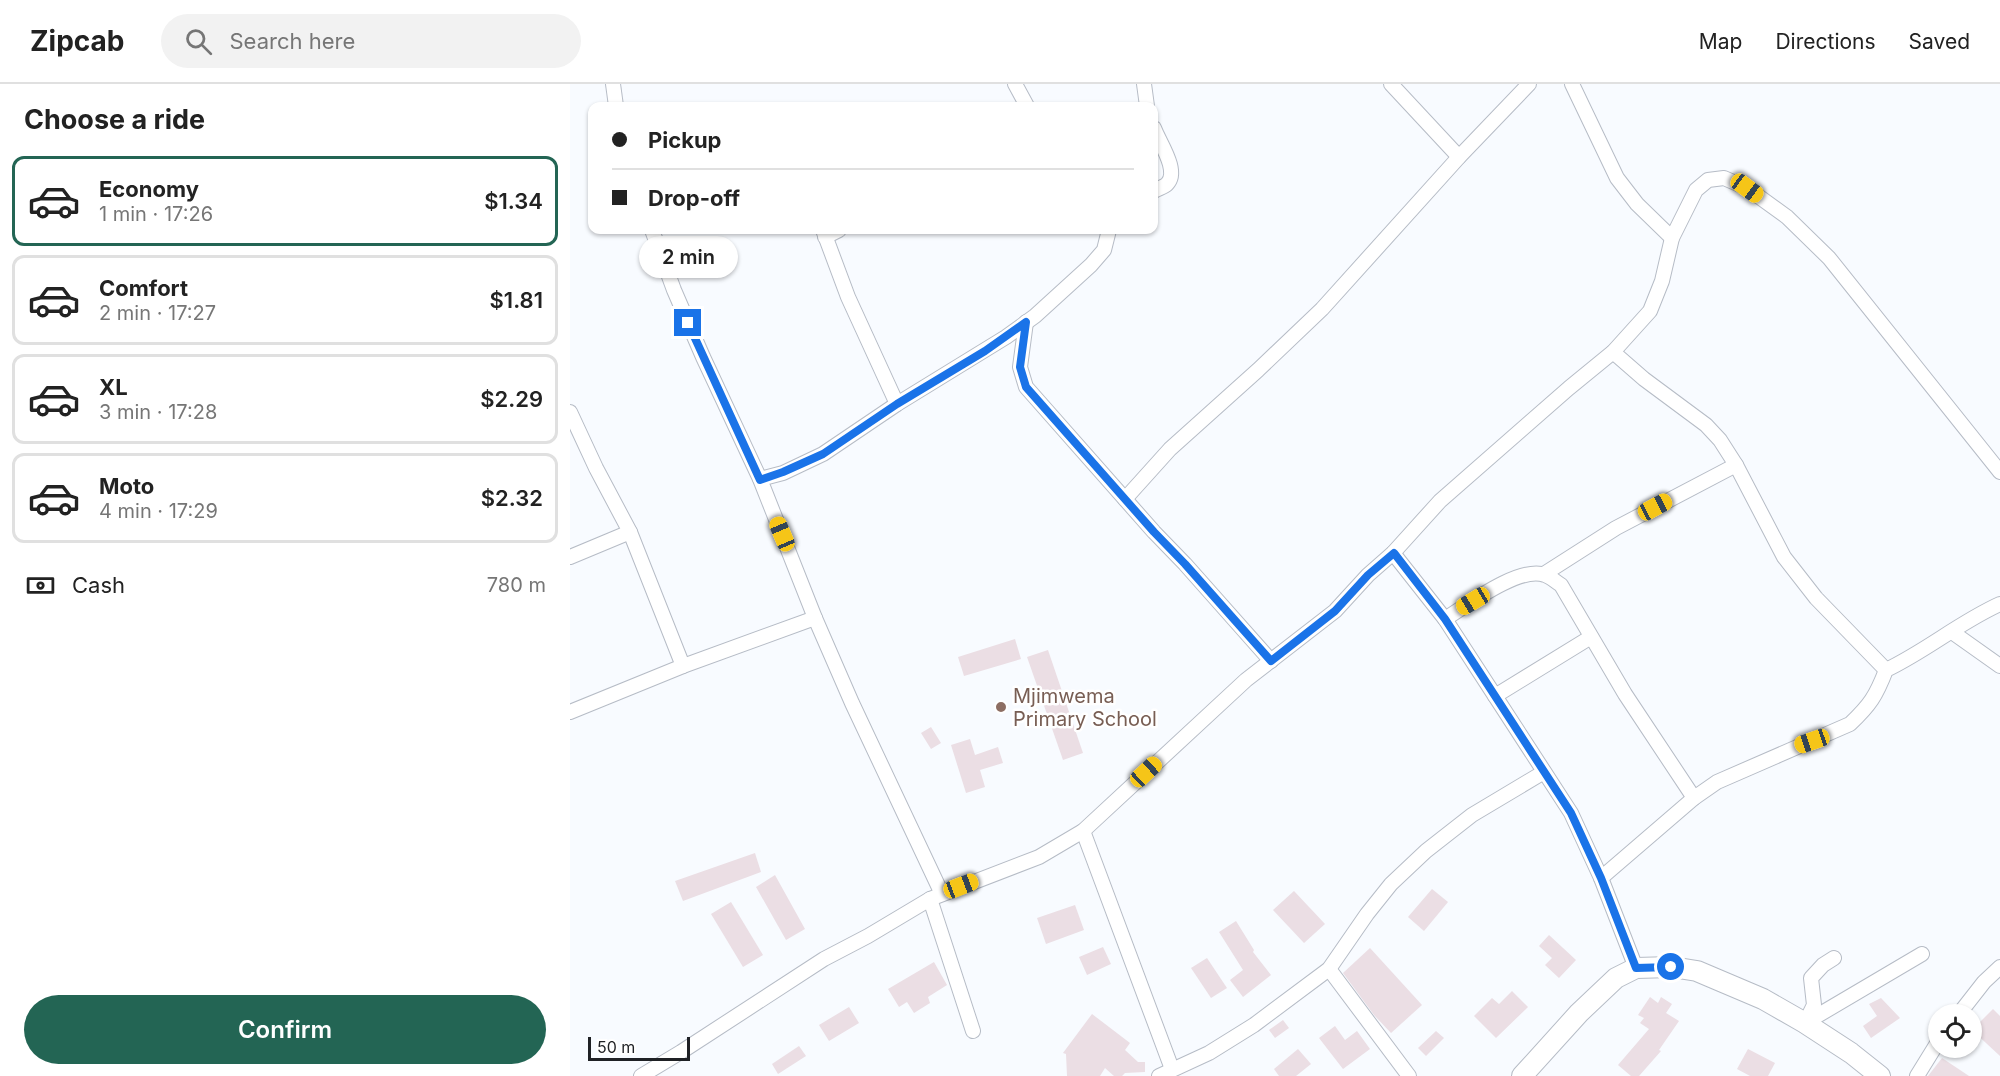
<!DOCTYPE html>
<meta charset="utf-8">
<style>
:root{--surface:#fff;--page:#f2f2f2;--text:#222;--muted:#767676;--line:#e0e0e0;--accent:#236554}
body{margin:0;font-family:Inter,sans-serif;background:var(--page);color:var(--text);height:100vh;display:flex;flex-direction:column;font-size:22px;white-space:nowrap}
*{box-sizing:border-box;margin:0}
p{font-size:20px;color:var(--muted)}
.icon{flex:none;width:33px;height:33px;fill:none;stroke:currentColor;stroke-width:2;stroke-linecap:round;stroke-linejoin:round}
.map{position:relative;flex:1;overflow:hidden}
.panel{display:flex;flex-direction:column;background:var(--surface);width:570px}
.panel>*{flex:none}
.top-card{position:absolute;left:18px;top:18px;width:570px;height:132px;border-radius:12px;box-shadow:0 2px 4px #0004;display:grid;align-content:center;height:132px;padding:0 24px;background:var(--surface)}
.fabs{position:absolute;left:1358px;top:920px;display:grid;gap:12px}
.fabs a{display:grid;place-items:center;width:54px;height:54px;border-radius:50%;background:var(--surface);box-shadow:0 2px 4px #0004;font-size:30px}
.scale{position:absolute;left:18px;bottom:15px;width:102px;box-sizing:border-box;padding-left:6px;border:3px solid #1f2125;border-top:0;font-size:16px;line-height:21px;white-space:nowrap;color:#1f2125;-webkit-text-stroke:4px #fff;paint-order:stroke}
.end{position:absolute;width:27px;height:27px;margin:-14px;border:8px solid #1a73e8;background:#fff;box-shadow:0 0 0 3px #fff}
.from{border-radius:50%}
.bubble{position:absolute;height:42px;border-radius:21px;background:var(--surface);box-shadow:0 2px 4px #0004;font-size:20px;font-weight:600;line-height:42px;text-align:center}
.car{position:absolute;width:18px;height:36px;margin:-18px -9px;border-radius:8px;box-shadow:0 0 4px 2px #0007;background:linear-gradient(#f5c518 24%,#345 0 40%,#f5c518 0 76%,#345 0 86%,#f5c518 0)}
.top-card b{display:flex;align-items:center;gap:21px;height:57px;font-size:22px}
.top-card b+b{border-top:2px solid var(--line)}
.top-card i{width:15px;height:15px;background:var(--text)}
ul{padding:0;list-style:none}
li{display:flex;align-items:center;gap:18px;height:90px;margin:0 12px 9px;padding:0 12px;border:3px solid var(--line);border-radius:12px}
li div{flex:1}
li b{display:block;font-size:22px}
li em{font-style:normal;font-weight:600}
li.current{border-color:var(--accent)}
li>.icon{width:54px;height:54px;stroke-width:1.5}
h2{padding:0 24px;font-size:27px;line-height:72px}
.pay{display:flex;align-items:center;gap:15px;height:66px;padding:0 24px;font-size:22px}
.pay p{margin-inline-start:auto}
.primary-button{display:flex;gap:12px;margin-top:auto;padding:12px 24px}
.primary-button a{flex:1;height:69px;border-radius:36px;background:var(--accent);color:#fff;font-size:24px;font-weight:600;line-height:69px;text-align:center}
header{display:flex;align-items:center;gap:36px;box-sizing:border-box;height:84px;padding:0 30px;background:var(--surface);border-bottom:2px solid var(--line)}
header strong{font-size:28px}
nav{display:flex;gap:33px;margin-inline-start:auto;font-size:21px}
.search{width:420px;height:54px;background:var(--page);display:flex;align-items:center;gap:15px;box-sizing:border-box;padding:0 21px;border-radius:33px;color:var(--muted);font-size:22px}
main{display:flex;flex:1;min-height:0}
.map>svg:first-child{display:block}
.building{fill:#ebdee4}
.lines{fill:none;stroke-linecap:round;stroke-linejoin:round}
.street-casing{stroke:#b6bcc6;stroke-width:16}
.secondary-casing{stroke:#b6bcc6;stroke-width:22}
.street{stroke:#fff;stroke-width:14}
.secondary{stroke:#fff;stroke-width:20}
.route{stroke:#1a73e8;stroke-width:8}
.education-dot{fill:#8d6e63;stroke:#fff;stroke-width:2}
.labels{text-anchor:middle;stroke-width:5;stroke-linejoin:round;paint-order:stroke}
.education-label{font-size:20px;fill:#785e54;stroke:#fff;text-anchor:start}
</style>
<header>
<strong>Zipcab</strong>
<div class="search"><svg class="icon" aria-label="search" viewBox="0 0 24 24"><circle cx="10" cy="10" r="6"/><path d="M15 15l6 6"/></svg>Search here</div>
<nav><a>Map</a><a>Directions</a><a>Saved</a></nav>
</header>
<main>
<section class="panel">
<h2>Choose a ride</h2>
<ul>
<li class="current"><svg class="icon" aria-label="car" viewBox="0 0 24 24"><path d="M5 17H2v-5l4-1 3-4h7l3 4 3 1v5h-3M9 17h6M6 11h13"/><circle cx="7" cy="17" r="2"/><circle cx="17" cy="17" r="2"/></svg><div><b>Economy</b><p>1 min · 17:26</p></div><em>$1.34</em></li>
<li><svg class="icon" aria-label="car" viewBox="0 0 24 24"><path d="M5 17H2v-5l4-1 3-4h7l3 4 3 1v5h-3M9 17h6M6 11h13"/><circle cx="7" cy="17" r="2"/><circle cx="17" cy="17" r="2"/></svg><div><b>Comfort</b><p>2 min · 17:27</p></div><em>$1.81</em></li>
<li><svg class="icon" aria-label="car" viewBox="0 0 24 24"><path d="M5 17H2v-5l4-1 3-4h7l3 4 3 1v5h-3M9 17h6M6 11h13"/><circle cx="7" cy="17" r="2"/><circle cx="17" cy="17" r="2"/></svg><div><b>XL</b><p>3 min · 17:28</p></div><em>$2.29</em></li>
<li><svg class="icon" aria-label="car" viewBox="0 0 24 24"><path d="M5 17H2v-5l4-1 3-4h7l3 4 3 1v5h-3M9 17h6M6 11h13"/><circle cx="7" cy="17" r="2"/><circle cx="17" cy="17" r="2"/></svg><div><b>Moto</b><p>4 min · 17:29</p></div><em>$2.32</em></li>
</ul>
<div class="pay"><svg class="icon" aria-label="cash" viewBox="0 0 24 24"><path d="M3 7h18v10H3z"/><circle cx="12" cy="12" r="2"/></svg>Cash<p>780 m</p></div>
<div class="primary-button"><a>Confirm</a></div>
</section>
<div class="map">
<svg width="1430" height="992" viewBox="0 0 1430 992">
<rect width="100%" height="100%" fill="#f8fbff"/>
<!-- building -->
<g class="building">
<path d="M 445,555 L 451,575 L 394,592 L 388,573 Z"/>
<path d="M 478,566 L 513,669 L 493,676 L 457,573 Z"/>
<path d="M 361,643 L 371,659 L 361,665 L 351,649 Z"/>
<path d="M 400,655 L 405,671 L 428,663 L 433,679 L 410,686 L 415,703 L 396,709 L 381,661 Z"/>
<path d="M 185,769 L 191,788 L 113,817 L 105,797 Z"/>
<path d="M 205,791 L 235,845 L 216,856 L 186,803 Z"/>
<path d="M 862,805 L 878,818 L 854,847 L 838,833 Z"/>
<path d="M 724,807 L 755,840 L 734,859 L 703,826 Z"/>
<path d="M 161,818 L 193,871 L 173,883 L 141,830 Z"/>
<path d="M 505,821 L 514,846 L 476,860 L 467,834 Z"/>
<path d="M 666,837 L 684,866 L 683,868 L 701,891 L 673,913 L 660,896 L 673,886 L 649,848 Z"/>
<path d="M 979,851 L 1006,876 L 989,894 L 975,881 L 982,874 L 969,862 Z"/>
<path d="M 533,863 L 541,880 L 517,891 L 509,873 Z"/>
<path d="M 800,864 L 852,921 L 821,949 L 804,931 L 773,889 Z"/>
<path d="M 637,874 L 657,904 L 641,914 L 621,884 Z"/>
<path d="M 364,878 L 377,901 L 358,913 L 360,919 L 344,929 L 337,918 L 329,923 L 318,905 Z"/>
<path d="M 942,907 L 958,923 L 926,954 L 904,932 L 922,914 L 929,920 Z"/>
<path d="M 1080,913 L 1088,919 L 1091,913 L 1102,920 L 1096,929 L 1109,937 L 1089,966 L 1091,967 L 1069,992 L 1061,992 L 1048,981 L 1079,945 L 1070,939 L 1074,934 L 1068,931 Z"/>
<path d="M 1311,914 L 1330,934 L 1301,954 L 1293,942 L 1307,932 L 1299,920 Z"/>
<path d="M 279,923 L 289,939 L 259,957 L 249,941 Z"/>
<path d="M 1423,925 L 1430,932 L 1430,972 L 1402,946 Z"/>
<path d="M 522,930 L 560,959 L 555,966 L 568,978 L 575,978 L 575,988 L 555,989 L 552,992 L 544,992 L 535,984 L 530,992 L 497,992 L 496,970 L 493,969 Z"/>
<path d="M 713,936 L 719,944 L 705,954 L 699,946 Z"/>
<path d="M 765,942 L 775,956 L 787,947 L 800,965 L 773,985 L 749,954 Z"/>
<path d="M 866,947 L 874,954 L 856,972 L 848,964 Z"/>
<path d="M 229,962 L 236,972 L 208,990 L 202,980 Z"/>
<path d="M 728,965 L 741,980 L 726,992 L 709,992 L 704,985 Z"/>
<path d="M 1178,965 L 1205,979 L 1198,992 L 1180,992 L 1167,985 Z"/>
<path d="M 1372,974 L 1399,992 L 1358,992 Z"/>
</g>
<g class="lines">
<!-- street casing -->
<g class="street-casing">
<g id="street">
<path d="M 43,0 L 46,22"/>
<path d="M 445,0 L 457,22"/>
<path d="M 574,0 L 577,22"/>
<path d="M 821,0 L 889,73"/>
<path d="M 1002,0 L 1047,94 L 1067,120 L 1102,154"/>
<path d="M 584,44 C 589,58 610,87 597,100 C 594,103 587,105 584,107"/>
<path d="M 82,146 L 104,206 L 133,273 L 190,395 L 245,534 L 282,619 L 372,810"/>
<path d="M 253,146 L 278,213 L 327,320"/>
<path d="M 255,153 L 269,146"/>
<path d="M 456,238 L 450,283 L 456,303 L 584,448 L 615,480 L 701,577"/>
<path d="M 1043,268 L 1074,295 L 1136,341 L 1150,356 L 1166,381 L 1214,473 L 1246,514 L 1316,586"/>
<path d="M 0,328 L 26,384 L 60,448 L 113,582"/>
<path d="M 190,395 L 213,389 L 253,370 L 327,320 L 436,253 L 465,232 L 521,181 L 534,166 L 539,146"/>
<path d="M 555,415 L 600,365 L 688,286 L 752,225 L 889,73 L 959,0"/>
<path d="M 823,469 L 875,535 L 1001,729 L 1031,794 L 1066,884"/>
<path d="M 0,473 L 60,448"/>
<path d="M 974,490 L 1046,444 L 1166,381"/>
<path d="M 875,535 C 896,522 950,481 975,491 C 981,493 986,498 991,501 L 1055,610 L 1124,714"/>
<path d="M 1382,548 L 1430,582"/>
<path d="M 925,612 L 1021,553"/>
<path d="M 0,628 L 113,582 L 245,534"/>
<path d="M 513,747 L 602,985"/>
<path d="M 1031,794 L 1124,714 L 1147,698 L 1280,640 C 1300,621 1306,612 1316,586 C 1356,567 1390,538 1430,520"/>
<path d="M 360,815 L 403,947"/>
<path d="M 759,885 L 839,992"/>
<path d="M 1389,930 L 1414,898 L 1430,883"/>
<path d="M 1235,939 L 1352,870"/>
<path d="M 1235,939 L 1244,921 L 1241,894 L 1253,881 L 1264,874"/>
<path d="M 71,992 L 111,968 L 254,875 L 298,852 L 360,815 L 469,773 L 513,747 L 676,596 L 765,527 L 798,491 L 823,469 L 870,417 L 999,304 L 1043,268 L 1080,227 L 1092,197 L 1102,154 L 1126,106 L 1138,96 L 1154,94 L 1177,104 L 1217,133 L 1259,174 L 1430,388"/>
<path d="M 589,992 L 639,969 L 684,941 L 759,885 L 797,830 L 821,800 L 856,767 L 902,731 L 974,688"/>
<path d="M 1347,992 L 1368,958"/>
</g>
</g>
<!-- secondary casing -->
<g class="secondary-casing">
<path id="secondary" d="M 952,992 L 1009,929 L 1046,894 L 1066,884 L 1102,883 L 1127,887 L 1193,915 L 1235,939 L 1281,969 L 1310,992"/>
</g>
<!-- street -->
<use href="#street" class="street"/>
<!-- secondary -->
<use href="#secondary" class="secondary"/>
</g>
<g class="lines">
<!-- route -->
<path class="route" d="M 118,239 L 190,396 L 213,388 L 253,370 L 327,320 L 415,267 L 456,238 L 450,283 L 456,303 L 584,448 L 615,480 L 701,577 L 765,527 L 798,491 L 824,469 L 875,535 L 1001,729 L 1031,794 L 1066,884 L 1101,883"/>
</g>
<!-- markers -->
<circle class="education-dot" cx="431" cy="623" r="6"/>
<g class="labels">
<!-- education labels -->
<g class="education-label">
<text x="443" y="619">Mjimwema<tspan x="443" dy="23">Primary School</tspan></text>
</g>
</g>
</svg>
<div class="fabs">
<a><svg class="icon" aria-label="locate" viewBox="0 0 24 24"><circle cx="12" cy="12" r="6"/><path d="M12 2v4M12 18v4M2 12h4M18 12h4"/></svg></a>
</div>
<div class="scale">50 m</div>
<i class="end from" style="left:1101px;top:883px"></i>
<i class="end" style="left:118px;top:239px"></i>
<div class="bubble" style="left:69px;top:152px;width:99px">2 min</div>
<i class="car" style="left:1177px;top:104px;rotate:126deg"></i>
<i class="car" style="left:1085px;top:423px;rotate:62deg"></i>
<i class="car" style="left:212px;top:450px;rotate:337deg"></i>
<i class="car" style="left:903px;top:517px;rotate:239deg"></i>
<i class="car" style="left:1242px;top:657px;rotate:251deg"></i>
<i class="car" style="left:576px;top:688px;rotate:47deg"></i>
<i class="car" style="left:391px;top:802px;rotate:69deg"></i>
<div class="top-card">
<b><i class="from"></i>Pickup</b>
<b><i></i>Drop-off</b>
</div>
</div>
</main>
